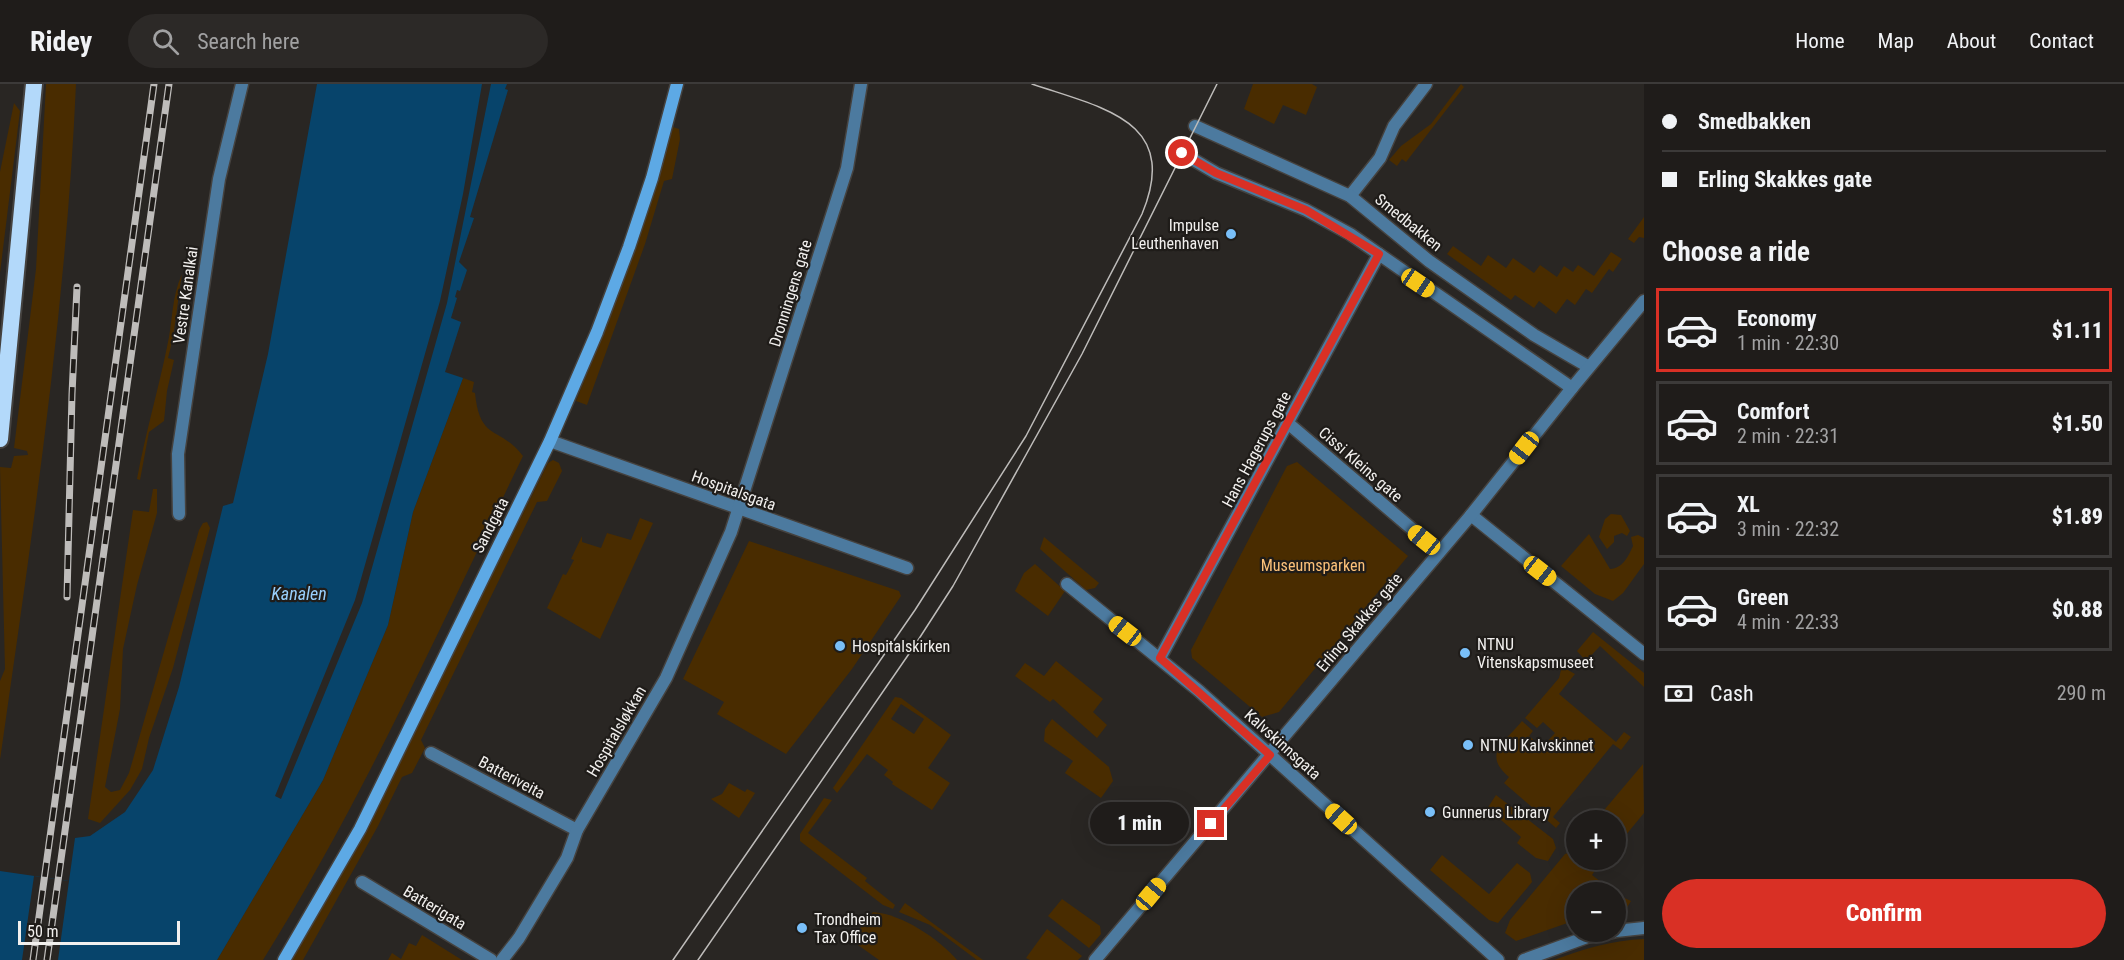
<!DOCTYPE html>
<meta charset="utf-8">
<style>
:root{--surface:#1f1c1a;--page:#2c2927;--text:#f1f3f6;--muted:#a1a1a2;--line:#3c3a39;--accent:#d93025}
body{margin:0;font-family:"Roboto Condensed",sans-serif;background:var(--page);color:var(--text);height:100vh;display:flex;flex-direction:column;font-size:22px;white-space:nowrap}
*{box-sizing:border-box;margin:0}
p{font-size:20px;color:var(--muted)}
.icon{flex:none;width:33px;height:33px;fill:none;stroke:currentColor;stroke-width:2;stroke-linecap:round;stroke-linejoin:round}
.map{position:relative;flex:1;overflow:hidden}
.panel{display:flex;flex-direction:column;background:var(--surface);width:480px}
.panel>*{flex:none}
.guide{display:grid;align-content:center;height:132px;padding:0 18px;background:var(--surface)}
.tools{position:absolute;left:1566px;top:726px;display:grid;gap:12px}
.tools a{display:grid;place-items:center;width:60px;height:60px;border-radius:50%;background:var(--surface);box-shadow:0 6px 24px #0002,0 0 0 2px var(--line);font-size:30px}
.scale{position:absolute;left:18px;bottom:15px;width:162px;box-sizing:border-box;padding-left:6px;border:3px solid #f2f0ee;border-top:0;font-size:16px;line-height:21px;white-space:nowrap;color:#f2f0ee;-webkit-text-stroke:4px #1f1c19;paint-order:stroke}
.end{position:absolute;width:27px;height:27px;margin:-14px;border:8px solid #d93025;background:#fff;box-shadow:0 0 0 3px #fff}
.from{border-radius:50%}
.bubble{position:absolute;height:42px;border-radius:21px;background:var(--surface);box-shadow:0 6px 24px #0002,0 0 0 2px var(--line);font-size:20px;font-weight:800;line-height:42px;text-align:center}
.car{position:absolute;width:18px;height:36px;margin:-18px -9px;border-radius:8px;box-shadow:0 0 4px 2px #0007;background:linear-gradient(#f5c518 24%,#345 0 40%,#f5c518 0 76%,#345 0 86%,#f5c518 0)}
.guide b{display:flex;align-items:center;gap:21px;height:57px;font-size:22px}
.guide b+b{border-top:2px solid var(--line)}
.guide i{width:15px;height:15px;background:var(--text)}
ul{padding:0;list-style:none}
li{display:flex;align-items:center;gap:18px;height:84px;margin:0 12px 9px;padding:0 6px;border:3px solid var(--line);border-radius:0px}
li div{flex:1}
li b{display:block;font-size:22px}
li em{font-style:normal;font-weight:800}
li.current{border-color:var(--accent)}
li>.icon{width:54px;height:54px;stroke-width:1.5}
h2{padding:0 18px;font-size:27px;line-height:72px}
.pay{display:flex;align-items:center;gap:15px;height:66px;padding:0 18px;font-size:22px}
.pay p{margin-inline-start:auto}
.primary-button{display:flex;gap:12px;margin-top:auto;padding:12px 18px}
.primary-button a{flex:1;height:69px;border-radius:36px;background:var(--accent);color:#fff;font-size:24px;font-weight:800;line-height:69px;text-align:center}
header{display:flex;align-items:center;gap:36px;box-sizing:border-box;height:84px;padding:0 30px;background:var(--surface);border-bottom:2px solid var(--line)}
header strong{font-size:28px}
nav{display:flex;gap:33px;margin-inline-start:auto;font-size:21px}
.search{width:420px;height:54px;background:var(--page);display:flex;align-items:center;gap:15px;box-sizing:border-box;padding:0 21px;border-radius:33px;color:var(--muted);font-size:22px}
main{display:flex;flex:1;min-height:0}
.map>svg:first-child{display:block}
.green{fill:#492c00;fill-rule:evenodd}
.water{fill:#07446b}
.pier{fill:#292623}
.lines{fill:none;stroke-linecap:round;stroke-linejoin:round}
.minor-casing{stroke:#45423f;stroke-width:15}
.tertiary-casing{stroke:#45423f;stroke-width:15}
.secondary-casing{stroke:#45423f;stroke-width:15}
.trunk-casing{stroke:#45423f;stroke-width:20}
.minor{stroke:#4c7a9f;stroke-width:12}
.tertiary{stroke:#4c7a9f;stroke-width:12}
.secondary{stroke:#5da9e5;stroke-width:12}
.trunk{stroke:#b3d9fa;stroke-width:16}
.tram{stroke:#bebcba;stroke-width:1.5}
.rail-casing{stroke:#bebcba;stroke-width:7}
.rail{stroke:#1f1c19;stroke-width:4.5;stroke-dasharray:14;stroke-linecap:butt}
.route{stroke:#d93025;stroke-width:8}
.poi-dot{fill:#79bff8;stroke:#1f1c19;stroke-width:2}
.labels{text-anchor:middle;stroke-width:4.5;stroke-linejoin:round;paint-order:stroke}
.street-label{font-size:16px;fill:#f2f0ee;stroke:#1f1c19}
.poi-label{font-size:16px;fill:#f2f0ee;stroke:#1f1c19;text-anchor:start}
.park-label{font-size:16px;fill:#fdc27a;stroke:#1f1c19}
.water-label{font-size:18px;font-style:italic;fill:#99cffc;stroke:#1f1c19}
</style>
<header>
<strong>Ridey</strong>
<div class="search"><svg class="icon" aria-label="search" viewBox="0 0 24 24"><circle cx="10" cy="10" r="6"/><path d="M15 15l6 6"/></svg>Search here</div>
<nav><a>Home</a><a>Map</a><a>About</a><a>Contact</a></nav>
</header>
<main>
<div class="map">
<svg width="1644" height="876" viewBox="0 0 1644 876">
<rect width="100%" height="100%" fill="#292623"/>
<!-- green -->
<g class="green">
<path d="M 46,0 L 76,0 C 66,227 32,451 0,676 L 0,597 L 5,585 L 0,383 L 11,384 L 14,372 L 28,371 L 27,367 L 14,364 L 36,185 Z"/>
<path d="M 1253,0 L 1312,0 L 1317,3 L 1306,31 L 1283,21 L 1274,40 L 1244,25 Z"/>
<path d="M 1461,0 L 1464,3 L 1406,78 L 1402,75 L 1397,82 L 1389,76 L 1401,62 L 1431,40 Z"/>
<path d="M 14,19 L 20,27 L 0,189 L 0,88 Z"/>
<path d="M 673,43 L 679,45 L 680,55 L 672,95 L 664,97 L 645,160 L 587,321 L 576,317 C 612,227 646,136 673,43 Z"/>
<path d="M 1644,133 L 1644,154 L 1639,153 L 1634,159 L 1628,155 Z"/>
<path d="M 1453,162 L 1481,182 L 1488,171 L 1506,184 L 1513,174 L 1534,189 L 1540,181 L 1557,193 L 1564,182 L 1573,188 L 1578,181 L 1594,192 L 1611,168 L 1622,175 L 1613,188 L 1609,185 L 1592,209 L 1586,205 L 1575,221 L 1567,215 L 1556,230 L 1539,217 L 1534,224 L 1515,211 L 1511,216 L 1447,170 Z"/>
<path d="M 182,190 C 177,218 176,246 168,274 L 174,276 L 167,307 L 164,337 L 149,348 L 140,396 L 137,395 C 145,351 158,307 167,263 C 173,238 171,214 182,190 Z"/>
<path d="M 463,294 L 474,298 L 472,308 L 475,309 C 480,358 499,341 523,372 C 441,541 363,716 263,876 L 217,876 L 323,696 L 388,541 L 413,428 Z"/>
<path d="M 553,376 L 559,379 L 562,387 L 547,417 L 537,418 L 421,656 L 425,664 L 412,689 L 402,693 L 378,742 L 303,876 L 291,876 L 362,753 L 548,379 Z"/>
<path d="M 1297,378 L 1408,472 L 1279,628 L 1262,633 L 1192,574 L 1191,566 L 1287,382 Z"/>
<path d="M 153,405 L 157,405 L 157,429 L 137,501 L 123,565 L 120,625 L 105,703 L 111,708 L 120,706 L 129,689 L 199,446 L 203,439 L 207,438 L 210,444 L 173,584 L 149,654 L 142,685 L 130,706 L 100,739 L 88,735 L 133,426 L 149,428 Z"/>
<path d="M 1611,430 L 1621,431 L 1630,447 L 1627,452 L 1622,449 L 1614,452 L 1614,458 L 1607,465 L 1599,453 L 1605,435 Z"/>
<path d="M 640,434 L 653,439 L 600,555 L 547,524 L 563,490 L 566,491 L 574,476 L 571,475 L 582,452 L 582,458 L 601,464 L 607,449 L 631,456 Z"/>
<path d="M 1589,450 L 1610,485 C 1623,484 1628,473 1633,462 L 1631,453 L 1638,451 L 1644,454 L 1644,480 L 1623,509 L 1613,517 L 1595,510 L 1561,482 Z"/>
<path d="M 1044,453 L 1099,499 L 1095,504 L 1086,506 L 1040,465 Z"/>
<path d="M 749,457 L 899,507 L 901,512 L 852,585 L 786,670 L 717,630 L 724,618 L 683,595 Z"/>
<path d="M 1035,480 L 1065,507 L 1048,532 L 1015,507 L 1024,489 Z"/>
<path d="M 1593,548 L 1644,589 L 1644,603 L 1600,562 L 1586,577 L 1577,567 Z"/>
<path d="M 1056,577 L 1103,615 L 1093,628 L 1107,641 L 1097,654 L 1053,615 L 1050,618 L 1015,592 L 1025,579 L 1044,592 Z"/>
<path d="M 1566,585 L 1575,590 L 1559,610 L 1616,658 L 1624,648 L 1631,653 L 1621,666 L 1613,660 L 1553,733 L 1560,739 L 1556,744 L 1504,699 L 1509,693 C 1482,670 1504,659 1522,637 L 1533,647 L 1529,652 L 1542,663 L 1555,649 L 1543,638 L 1537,644 L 1525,634 L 1559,594 L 1561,586 Z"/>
<path d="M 895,613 L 901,614 L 951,651 L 928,684 L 950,699 L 932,726 L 892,700 L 893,698 L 884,691 L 888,686 L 867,670 L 837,709 L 833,704 ZM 901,620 L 924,635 L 914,650 L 891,635 Z"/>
<path d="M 1052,635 L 1109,683 L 1113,697 L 1101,714 L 1065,689 L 1073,677 L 1044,657 L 1045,645 Z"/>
<path d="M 1643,680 L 1644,729 L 1625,752 L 1616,744 L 1616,736 L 1607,736 L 1600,731 Z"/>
<path d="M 729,699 L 745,708 L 747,705 L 755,709 L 739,734 L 711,715 L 722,710 Z"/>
<path d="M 1496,711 L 1553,755 L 1556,764 L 1548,777 L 1536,774 L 1517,759 L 1521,753 L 1488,725 L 1485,728 Z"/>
<path d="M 824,714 L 832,716 L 808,749 L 867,794 L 865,797 L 895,821 L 893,825 L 883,821 L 800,757 L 800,750 Z"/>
<path d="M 1574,767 L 1576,776 L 1584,776 L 1596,785 L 1592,791 L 1614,808 L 1576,808 L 1576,836 L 1516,857 L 1505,849 L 1510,836 L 1565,770 Z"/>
<path d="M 1442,771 L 1489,810 L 1517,779 L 1530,789 L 1532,798 L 1498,839 L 1489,836 L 1430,786 Z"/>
<path d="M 1616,810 L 1631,817 L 1626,825 L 1616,826 Z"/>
<path d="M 1062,815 L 1100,842 L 1101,850 L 1089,864 L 1048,832 Z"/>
<path d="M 905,819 L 983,876 L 977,876 L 930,841 L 899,828 Z"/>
<path d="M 873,828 C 902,830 939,855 957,876 L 879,876 L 851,856 Z"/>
<path d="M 1047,845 L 1082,872 L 1078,876 L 1030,876 L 1026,874 Z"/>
<path d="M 422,851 L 462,876 L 388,876 L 392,869 L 401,875 L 409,859 L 416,862 Z"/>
<path d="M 1644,855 L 1644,876 L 1554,876 C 1583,865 1613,856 1644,855 Z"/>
</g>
<!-- water -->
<path class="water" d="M 317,0 L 507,0 L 505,5 L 508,6 L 470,133 L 474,134 L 459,178 L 467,186 L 460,207 L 457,206 L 455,213 L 457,214 L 451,234 L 461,238 L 445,288 L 463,294 L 413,428 L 388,541 L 323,696 L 217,876 L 0,876 L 0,787 L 69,797 L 75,754 L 90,752 L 125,728 L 153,686 L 179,603 L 223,422 L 233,419 L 268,270 Z"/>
<!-- pier -->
<g class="pier">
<path d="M 482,0 L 491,0 L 447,219 L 362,519 L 281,715 L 275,712 L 355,516 L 440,217 L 463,110 Z"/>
<path d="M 34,792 L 69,797 L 58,876 L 22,876 Z"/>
</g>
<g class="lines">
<!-- minor casing -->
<g class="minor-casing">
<g id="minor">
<path d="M 1350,112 L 1380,74 L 1394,42 L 1426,0"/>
<path d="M 1289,340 L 1439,468"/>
<path d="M 550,357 L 907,484"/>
<path d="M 179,430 L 178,370 L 219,95 L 242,0"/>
<path d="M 1471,431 L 1644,570"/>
<path d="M 1067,500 L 1199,607 L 1498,876"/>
<path d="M 1160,574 L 1379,170"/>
<path d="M 431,669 L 577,746"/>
<path d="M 362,798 L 491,876"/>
<path d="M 1616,847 L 1644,844"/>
<path d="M 502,876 L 519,854 L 567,774 L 577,746 L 666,594 L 731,448 L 847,84 L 861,0"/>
<path d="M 1095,876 L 1471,431 L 1572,304"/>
<path d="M 1524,876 L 1587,853 L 1613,848"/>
</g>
</g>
<!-- tertiary casing -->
<g class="tertiary-casing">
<g id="tertiary">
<path d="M 1195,42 L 1350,112 L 1429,177 L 1534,251 L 1589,283"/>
<path d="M 1182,69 L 1216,89 L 1306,126 L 1350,150 L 1572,304 L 1644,217"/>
</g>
</g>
<!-- secondary casing -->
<g class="secondary-casing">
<path id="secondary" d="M 284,876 L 360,745 L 550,357 L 597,248 L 629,163 L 652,94 L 677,0"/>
</g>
<!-- trunk casing -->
<g class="trunk-casing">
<path id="trunk" d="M 0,355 L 34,0"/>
</g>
<!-- minor -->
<use href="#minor" class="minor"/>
<!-- tertiary -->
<use href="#tertiary" class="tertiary"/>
<!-- secondary -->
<use href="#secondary" class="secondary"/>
<!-- trunk -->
<use href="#trunk" class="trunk"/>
<!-- tram -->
<g class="tram">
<path d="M 673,876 L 915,526 L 1026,352 L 1142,130 C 1181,36 1102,24 1032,0"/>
<path d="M 698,876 L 913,564 L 953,502 L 1082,270 L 1217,0"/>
</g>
<!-- rail casing -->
<g class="rail-casing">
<g id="rail">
<path d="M 67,513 L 72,310 L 77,203"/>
<path d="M 33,876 L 154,0"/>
<path d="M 47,876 L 169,0"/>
</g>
</g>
<!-- rail -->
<use href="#rail" class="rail"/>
</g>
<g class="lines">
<!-- route -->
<path class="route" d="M 1182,69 L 1216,89 L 1306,126 L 1379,170 L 1160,574 L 1270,671 L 1211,740"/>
</g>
<!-- markers -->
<g class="poi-dot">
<circle cx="1231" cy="150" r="6"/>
<circle cx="840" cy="562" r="6"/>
<circle cx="1465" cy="569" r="6"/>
<circle cx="1468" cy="661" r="6"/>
<circle cx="1430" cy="728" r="6"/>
<circle cx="802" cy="844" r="6"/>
</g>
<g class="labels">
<!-- street labels -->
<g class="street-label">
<text transform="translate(1409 138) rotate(39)" y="6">Smedbakken</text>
<text transform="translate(790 209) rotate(-73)" y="6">Dronningens gate</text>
<text transform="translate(185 211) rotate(-82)" y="6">Vestre Kanalkai</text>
<text transform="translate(1256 365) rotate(-62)" y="6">Hans Hagerups gate</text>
<text transform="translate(1361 380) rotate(41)" y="6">Cissi Kleins gate</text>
<text transform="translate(734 406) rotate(20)" y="6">Hospitalsgata</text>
<text transform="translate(490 441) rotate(-63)" y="6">Sandgata</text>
<text transform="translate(1359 538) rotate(-50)" y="6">Erling Skakkes gate</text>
<text transform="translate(616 647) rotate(-60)" y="6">Hospitalsløkkan</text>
<text transform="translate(1283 660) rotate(42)" y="6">Kalvskinnsgata</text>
<text transform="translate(512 693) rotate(28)" y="6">Batteriveita</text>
<text transform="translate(435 823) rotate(31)" y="6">Batterigata</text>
</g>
<!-- poi labels -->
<g class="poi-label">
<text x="1219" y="147" text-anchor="end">Impulse<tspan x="1219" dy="18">Leuthenhaven</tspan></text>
<text x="1477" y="566">NTNU<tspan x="1477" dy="18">Vitenskapsmuseet</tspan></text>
<text x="852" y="568">Hospitalskirken</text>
<text x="1480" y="667">NTNU Kalvskinnet</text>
<text x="1442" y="734">Gunnerus Library</text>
<text x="814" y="841">Trondheim<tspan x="814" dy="18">Tax Office</tspan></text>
</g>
<!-- park labels -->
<g class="park-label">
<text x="1313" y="487">Museumsparken</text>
</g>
<!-- water labels -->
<g class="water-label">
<text x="299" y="516">Kanalen</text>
</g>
</g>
</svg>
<div class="tools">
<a>+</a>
<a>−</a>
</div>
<div class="scale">50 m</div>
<i class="end from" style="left:1182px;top:69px"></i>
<i class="end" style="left:1211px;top:740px"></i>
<div class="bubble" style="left:1090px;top:718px;width:99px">1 min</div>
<i class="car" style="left:1418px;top:199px;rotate:124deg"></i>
<i class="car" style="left:1524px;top:364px;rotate:218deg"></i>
<i class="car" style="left:1424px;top:456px;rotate:309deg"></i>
<i class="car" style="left:1540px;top:487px;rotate:128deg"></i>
<i class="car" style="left:1125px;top:547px;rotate:308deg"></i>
<i class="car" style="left:1341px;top:735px;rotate:312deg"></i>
<i class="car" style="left:1151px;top:810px;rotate:40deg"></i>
</div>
<section class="panel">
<div class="guide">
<b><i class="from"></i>Smedbakken</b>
<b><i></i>Erling Skakkes gate</b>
</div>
<h2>Choose a ride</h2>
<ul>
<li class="current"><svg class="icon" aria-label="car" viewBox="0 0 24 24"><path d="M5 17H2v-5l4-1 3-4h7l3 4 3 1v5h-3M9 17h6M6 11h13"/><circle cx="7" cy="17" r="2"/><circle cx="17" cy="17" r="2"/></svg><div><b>Economy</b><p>1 min · 22:30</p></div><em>$1.11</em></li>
<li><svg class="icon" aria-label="car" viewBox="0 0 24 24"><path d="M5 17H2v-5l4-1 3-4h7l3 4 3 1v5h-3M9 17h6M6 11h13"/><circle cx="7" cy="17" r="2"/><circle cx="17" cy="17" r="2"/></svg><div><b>Comfort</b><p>2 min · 22:31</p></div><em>$1.50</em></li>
<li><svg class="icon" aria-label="car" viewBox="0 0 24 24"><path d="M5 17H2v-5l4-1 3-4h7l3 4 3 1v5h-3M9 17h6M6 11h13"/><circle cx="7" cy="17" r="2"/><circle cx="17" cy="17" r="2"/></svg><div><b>XL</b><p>3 min · 22:32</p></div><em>$1.89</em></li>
<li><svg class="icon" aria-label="car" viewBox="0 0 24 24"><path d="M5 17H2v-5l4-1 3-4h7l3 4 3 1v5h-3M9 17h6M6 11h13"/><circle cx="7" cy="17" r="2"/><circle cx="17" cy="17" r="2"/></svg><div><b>Green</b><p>4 min · 22:33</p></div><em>$0.88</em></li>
</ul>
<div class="pay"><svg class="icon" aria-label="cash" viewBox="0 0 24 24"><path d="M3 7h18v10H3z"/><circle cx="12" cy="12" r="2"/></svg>Cash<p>290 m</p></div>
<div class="primary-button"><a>Confirm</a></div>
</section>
</main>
